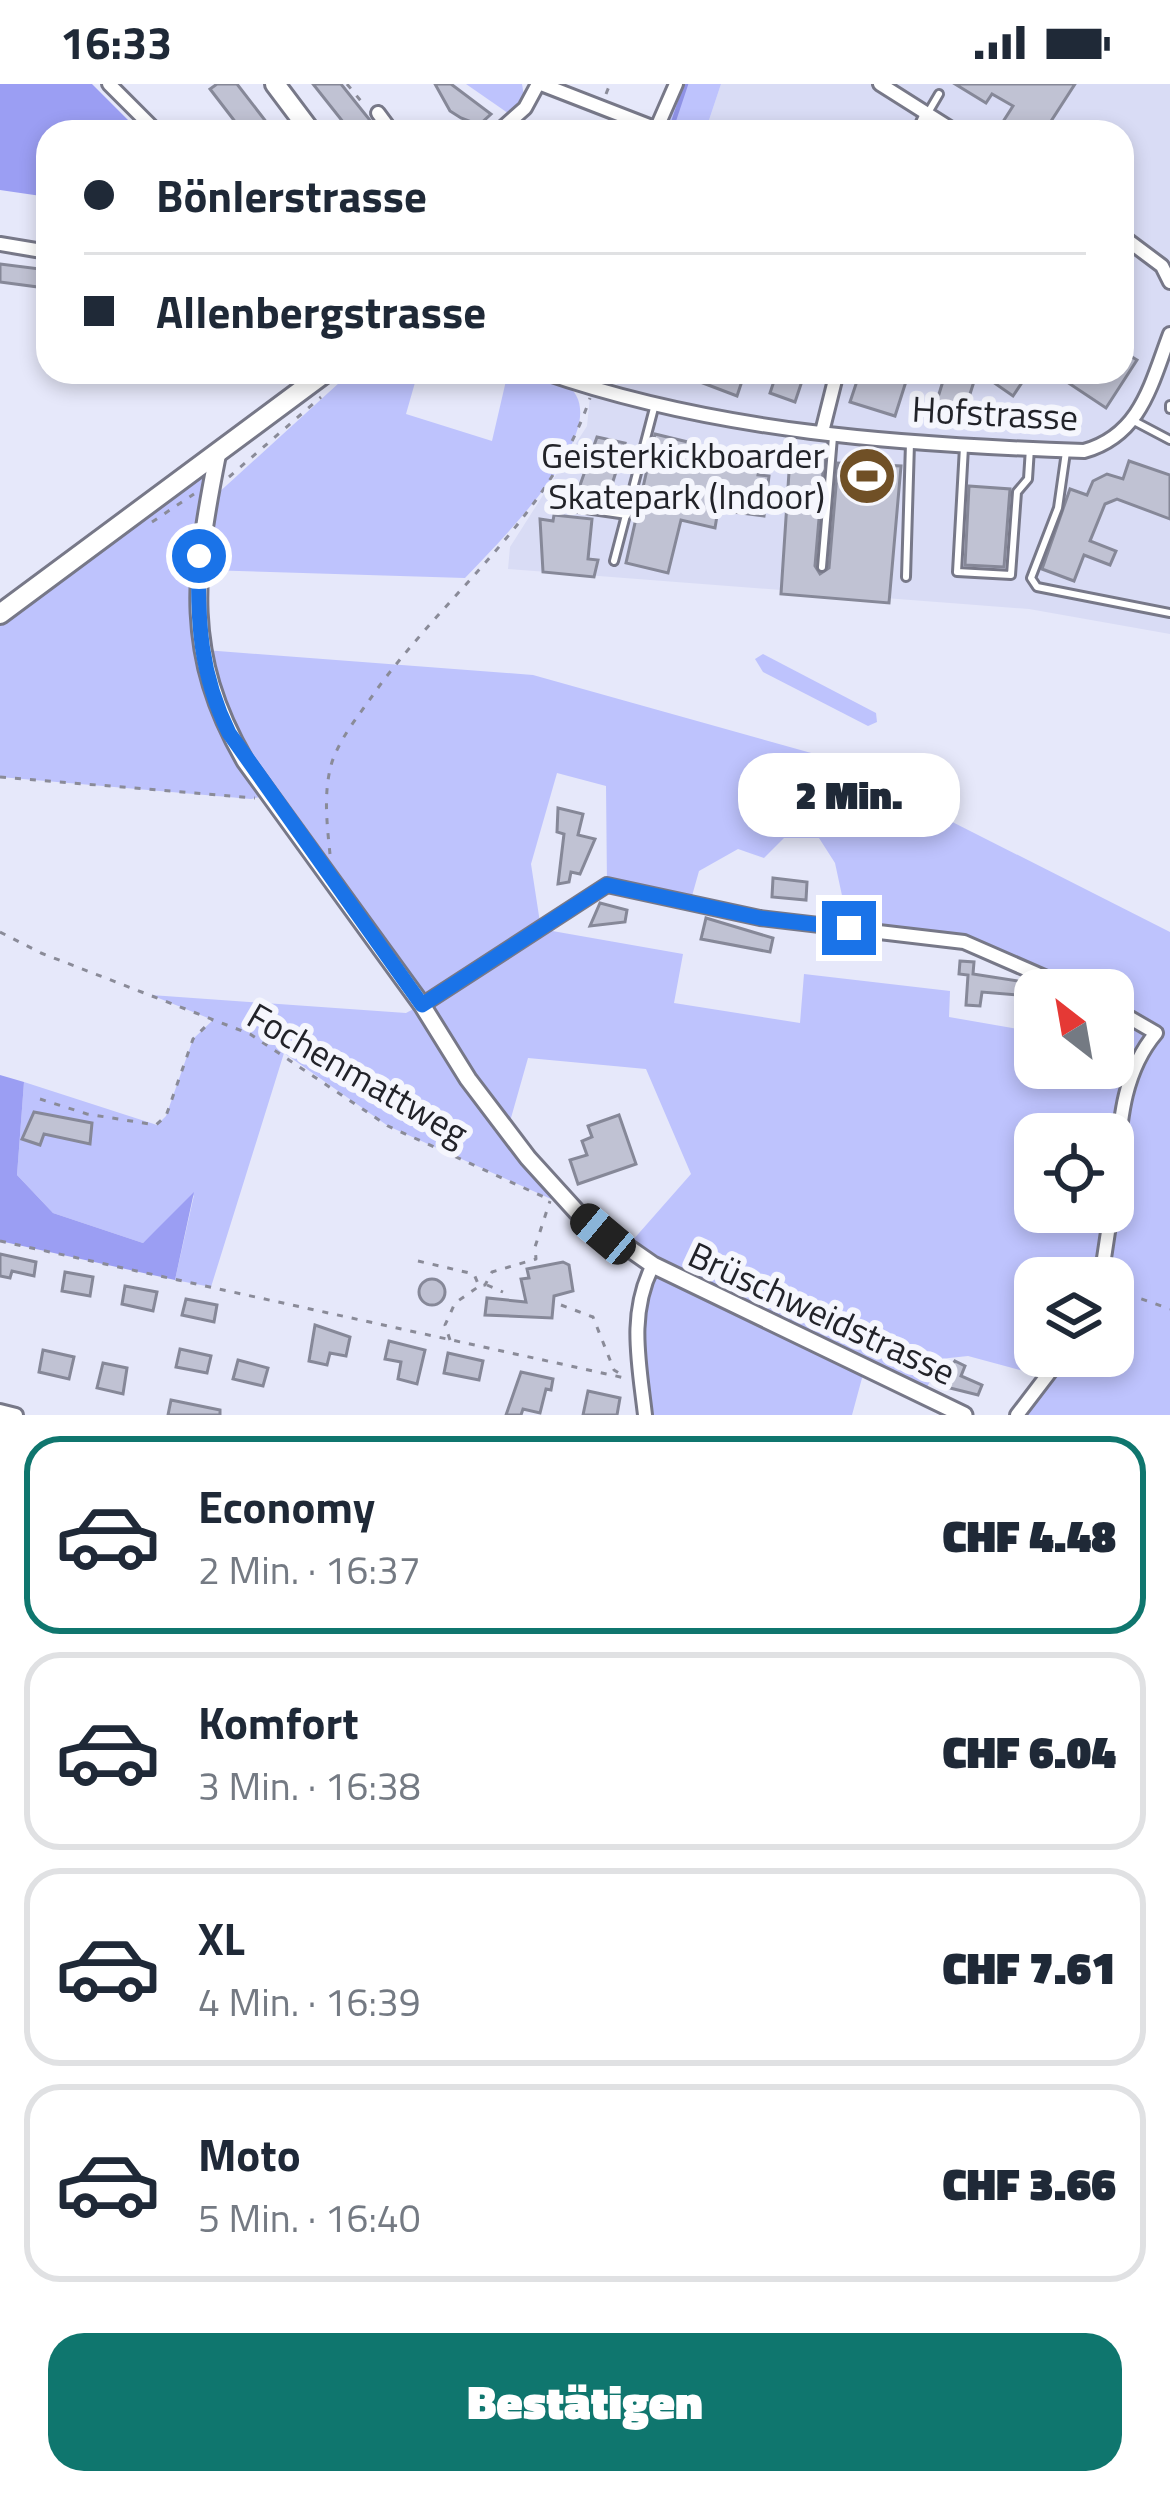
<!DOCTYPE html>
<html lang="de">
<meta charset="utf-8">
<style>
:root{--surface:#fff;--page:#f6f6f7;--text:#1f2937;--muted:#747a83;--line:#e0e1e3;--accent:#0f766e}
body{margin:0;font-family:"Titillium Web",sans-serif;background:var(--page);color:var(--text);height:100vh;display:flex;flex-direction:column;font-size:45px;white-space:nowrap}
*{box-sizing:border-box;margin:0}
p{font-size:39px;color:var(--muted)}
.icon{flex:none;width:66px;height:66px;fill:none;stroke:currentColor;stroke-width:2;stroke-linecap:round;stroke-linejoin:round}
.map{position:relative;height:1331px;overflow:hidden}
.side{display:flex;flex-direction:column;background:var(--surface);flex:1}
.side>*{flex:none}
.guide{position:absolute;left:36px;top:36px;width:1098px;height:264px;border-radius:36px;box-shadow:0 6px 18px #0003;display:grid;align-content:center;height:264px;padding:0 48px;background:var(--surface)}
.needle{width:78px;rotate:329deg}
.fabs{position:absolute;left:1014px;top:885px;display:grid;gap:24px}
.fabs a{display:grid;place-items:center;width:120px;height:120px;border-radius:24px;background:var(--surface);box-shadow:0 6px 18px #0003;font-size:60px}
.end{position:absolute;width:54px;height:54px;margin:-27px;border:15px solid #1a73e8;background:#fff;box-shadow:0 0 0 6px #fff}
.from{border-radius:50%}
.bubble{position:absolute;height:84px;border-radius:36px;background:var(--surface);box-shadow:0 6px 18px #0003;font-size:39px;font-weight:800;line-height:84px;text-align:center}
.car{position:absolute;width:36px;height:72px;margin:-36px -18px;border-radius:15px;box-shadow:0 0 9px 3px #0007;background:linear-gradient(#222 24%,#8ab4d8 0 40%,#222 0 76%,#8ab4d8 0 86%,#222 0)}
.guide b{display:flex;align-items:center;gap:42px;height:114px;font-size:45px}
.guide b+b{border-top:3px solid var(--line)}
.guide i{width:30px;height:30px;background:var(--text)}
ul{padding:21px 0 0;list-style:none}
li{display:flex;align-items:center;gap:36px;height:198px;margin:0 24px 18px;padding:0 24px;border:6px solid var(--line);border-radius:36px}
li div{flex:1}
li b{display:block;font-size:45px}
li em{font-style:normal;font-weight:800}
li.on{border-color:var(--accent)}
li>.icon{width:108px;height:108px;stroke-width:1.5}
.button{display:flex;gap:24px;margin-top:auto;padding:24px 48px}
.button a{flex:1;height:138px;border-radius:36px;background:var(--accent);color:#fff;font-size:48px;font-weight:800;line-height:138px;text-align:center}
.status{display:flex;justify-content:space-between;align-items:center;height:84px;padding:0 60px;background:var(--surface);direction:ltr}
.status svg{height:33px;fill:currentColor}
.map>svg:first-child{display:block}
.built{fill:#d9dcf5}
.green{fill:#bec3fd;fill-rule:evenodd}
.forest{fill:#9b9ef3}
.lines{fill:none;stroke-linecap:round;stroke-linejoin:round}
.stream{stroke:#8f92e6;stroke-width:4.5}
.building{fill:#c0c2d3;stroke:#868898;stroke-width:3}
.service-casing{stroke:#777888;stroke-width:12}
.minor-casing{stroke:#777888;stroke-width:18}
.tertiary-casing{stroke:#777888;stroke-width:21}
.secondary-casing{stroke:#777888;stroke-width:24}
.path{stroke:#8a8b98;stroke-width:3;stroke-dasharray:6 9;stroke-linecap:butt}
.service{stroke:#fff;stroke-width:6}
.minor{stroke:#fff;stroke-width:12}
.tertiary{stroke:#fff;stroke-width:15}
.secondary{stroke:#fff;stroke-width:18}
.route{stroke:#1a73e8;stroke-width:15}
.labels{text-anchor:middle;stroke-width:12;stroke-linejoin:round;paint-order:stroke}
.street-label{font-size:36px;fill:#222329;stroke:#f5f6fd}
.poi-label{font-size:36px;fill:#222329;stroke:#f5f6fd;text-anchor:end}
</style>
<div class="status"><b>16:33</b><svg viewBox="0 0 49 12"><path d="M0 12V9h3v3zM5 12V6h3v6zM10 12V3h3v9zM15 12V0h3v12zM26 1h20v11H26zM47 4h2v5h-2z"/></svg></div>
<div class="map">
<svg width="1170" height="1331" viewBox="0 0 1170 1331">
<rect width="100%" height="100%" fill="#e6e8fa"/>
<!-- built -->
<path class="built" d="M 721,0 L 1170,0 L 1170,550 L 1029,525 L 508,485 L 510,463 L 587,342 L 590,312 L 573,303 L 585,293 L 615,306 L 622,288 L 1122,288 L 1122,48 L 705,48 Z"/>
<!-- green -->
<g class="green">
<path d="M 466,0 L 522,0 L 524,12 L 512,32 Z"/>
<path d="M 680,0 L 721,0 L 705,48 L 661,48 Z"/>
<path d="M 351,288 L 418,288 L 406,330 L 492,357 L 508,288 C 672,288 512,444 465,494 L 204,486 L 216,411 Z"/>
<path d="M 217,373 L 203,442 L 205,566 L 533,591 L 822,672 L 1170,848 L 1170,1331 L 1017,1331 L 1046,1293 L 968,1272 L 940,1275 L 924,1310 L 865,1283 L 852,1331 L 645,1331 L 637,1268 L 653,1182 L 625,1165 L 691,1090 L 646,985 L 528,974 L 507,1048 L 558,1109 L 551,1115 L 388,1042 L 284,969 L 211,1203 L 175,1196 L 194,1111 L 143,1159 L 53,1129 L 17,1091 L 24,998 L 157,1041 L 166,1032 L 193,955 L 213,936 L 151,911 L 406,929 L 421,921 L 269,711 L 251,715 L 0,693 L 0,530 ZM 557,689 L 606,702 L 607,801 L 690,819 L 699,787 L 738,765 L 764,774 L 784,754 L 819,754 L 835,779 L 849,844 L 964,858 L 1074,906 L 1113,906 L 1113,984 L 1035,984 L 1035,948 L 949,933 L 950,907 L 804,890 L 800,939 L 674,919 L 683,870 L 541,845 L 531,780 ZM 1035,1050 L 1113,1050 L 1113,1128 L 1035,1128 ZM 1035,1194 L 1113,1194 L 1113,1272 L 1035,1272 Z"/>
<path d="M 763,570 L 876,629 L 877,638 L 868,642 L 763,588 L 755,575 Z"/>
</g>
<!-- forest -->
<g class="forest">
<path d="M 0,0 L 92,0 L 137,45 L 48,48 L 48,113 L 0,106 Z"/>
<path d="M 0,991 L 24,998 L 17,1091 L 53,1129 L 143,1159 L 194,1108 L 175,1196 L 0,1157 Z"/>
</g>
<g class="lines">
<!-- stream -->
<path class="stream" d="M 670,48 L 686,0"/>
</g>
<!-- building -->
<g class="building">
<path d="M 217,0 L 237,0 L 274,48 L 243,48 L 210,5 Z"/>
<path d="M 313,0 L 341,0 L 373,40 L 351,48 Z"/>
<path d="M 435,0 L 451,0 L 491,30 L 479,41 L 461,34 L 450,27 Z"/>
<path d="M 955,0 L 1075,0 L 1044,48 L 1006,48 L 999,44 L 1013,22 L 992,10 L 986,19 Z"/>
<path d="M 0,180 L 40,185 L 38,203 L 0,198 Z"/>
<path d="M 1122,267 L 1137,276 L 1106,324 L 1052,288 L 1122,288 Z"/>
<path d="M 674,288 L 745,288 L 737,312 Z"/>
<path d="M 777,288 L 805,288 L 795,318 L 770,309 Z"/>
<path d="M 860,288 L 909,288 L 895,332 L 850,318 Z"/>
<path d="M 923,288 L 977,288 L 963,332 L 935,323 L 943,297 Z"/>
<path d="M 996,288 L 1029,288 L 1013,312 L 990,296 Z"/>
<path d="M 655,350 L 692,359 L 692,379 L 759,385 L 758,391 L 769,392 L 764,432 L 718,426 L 715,444 L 681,436 L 668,489 L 626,479 Z"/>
<path d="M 597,353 L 625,359 L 609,410 L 579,404 Z"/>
<path d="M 790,373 L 824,376 L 815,482 L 820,490 L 829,484 L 838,379 L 901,382 L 889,519 L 781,510 Z"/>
<path d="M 1129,377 L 1170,391 L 1170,435 L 1117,415 L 1105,420 L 1090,457 L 1116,467 L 1110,481 L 1084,471 L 1074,497 L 1042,485 L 1070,405 L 1087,411 L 1093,397 L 1107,390 L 1123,395 Z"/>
<path d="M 969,402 L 1010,405 L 1004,483 L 965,481 Z"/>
<path d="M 554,431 L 592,435 L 588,475 L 598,476 L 594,493 L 543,488 L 540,435 L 553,437 Z"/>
<path d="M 558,724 L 583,730 L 578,751 L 595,755 L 580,790 L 571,788 L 569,798 L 558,800 L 564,750 L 557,748 Z"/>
<path d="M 773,794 L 807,798 L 806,816 L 772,813 Z"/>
<path d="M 600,819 L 627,826 L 625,838 L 590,842 Z"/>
<path d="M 706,834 L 773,854 L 770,868 L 701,855 Z"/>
<path d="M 831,855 L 877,859 L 875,872 L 829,873 Z"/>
<path d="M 960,877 L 974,878 L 973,890 L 1031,899 L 1030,912 L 982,908 L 980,922 L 966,921 L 968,891 L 959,890 Z"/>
<path d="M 34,1028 L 92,1039 L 90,1060 L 44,1050 L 40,1061 L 22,1055 Z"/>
<path d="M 619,1031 L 636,1080 L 578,1100 L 570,1076 L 587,1071 L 582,1057 L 592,1053 L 588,1042 Z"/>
<path d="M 0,1170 L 36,1178 L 34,1192 L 12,1187 L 10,1194 L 0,1192 Z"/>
<path d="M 563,1178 L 569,1181 L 573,1207 L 554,1212 L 552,1234 L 485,1231 L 487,1214 L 526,1218 L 521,1195 L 529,1194 L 527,1185 Z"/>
<path d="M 65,1188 L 93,1193 L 90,1212 L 62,1207 Z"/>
<circle cx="432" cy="1208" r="13"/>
<path d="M 125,1202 L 157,1208 L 153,1227 L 122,1220 Z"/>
<path d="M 186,1215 L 217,1221 L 214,1238 L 182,1231 Z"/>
<path d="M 315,1241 L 350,1253 L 346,1272 L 330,1269 L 327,1281 L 309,1277 Z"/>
<path d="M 389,1257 L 425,1266 L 417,1300 L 398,1295 L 401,1278 L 385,1275 Z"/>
<path d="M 180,1265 L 211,1272 L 207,1289 L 176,1283 Z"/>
<path d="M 43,1266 L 74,1273 L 69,1295 L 39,1288 Z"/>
<path d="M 448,1269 L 483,1277 L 479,1296 L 444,1289 Z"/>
<path d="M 238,1276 L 268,1284 L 263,1302 L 233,1295 Z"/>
<path d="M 955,1277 L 965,1282 L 961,1292 L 982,1301 L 978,1311 L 938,1301 Z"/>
<path d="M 103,1279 L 127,1284 L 123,1310 L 97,1304 Z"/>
<path d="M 521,1288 L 553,1295 L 551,1306 L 546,1305 L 540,1329 L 523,1325 L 521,1331 L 506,1331 Z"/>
<path d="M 588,1307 L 620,1314 L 617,1331 L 583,1331 Z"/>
<path d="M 171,1316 L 220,1326 L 220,1331 L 168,1331 Z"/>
</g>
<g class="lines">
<!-- service casing -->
<g class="service-casing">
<g id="service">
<path d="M 929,27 L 939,10"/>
<path d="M 1170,321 L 1170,325"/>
<path d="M 1134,337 L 1170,356"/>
<path d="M 964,363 L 957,488 L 1011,491 L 1017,408 L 1028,395 L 1030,364"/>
<path d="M 1066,368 L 1058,424 L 1031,494 L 1037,503 L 1170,529"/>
<path d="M 565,422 L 627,431"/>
<path d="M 614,477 L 654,324"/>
<path d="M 822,483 L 833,353"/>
<path d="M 906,493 L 910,359"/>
</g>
</g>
<!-- minor casing -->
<g class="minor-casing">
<g id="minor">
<path d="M 109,0 L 157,48"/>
<path d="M 541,0 L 657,45"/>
<path d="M 880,0 L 956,48"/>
<path d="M 378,29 L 392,48"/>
<path d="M 498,48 L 525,24 L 538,0"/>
<path d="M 655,48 L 676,0"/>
<path d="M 919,48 L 927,30"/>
<path d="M 1122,152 L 1162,182 L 1170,198"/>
<path d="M 0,160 L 48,168"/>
<path d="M 543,288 C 716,348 901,361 1084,367 C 1141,351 1151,300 1170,250"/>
<path d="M 822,348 L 837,288"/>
<path d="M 422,921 L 607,801 L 760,834 L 964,858 L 1074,906"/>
<path d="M 1113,924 L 1156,949 C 1117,995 1120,1056 1113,1114"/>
<path d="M 1101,1194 L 1111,1128"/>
<path d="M 0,1327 L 16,1331"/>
<path d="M 645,1331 C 639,1278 628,1230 653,1181"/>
<path d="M 1017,1331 L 1062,1272"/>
</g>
</g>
<!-- tertiary casing -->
<g class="tertiary-casing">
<path id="tertiary" d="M 217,373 C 194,490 183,570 245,677 L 422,921 L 468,995 L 528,1074 L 577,1128 L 653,1181 L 964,1331"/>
</g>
<!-- secondary casing -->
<g class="secondary-casing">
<g id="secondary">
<path d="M 275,0 L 311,48"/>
<path d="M 0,530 L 326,288"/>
</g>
</g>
<!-- path -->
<g class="path">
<path d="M 347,0 L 365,22"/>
<path d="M 606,10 L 610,0"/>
<path d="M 229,393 L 321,313"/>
<path d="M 152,438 L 194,410"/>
<path d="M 0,693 L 255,714"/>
<path d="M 330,770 C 327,740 323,708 332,678 C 341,652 360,630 375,608 C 447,508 550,433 590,314"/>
<path d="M 0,848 L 41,869 L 250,950 L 388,1042 L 546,1114"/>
<path d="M 40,1015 L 87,1030 L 156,1041 L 166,1032 L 193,955 L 212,936"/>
<path d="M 0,1157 L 625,1294"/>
<path d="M 418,1177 L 474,1190 L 479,1202 L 485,1201 L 492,1188 L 536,1175 L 535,1163 L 550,1117"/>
<path d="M 487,1201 L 503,1208"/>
<path d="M 1113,1205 L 1170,1225"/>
<path d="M 561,1221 L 593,1233 L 614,1286 L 622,1291"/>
<path d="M 450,1256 L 445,1241 L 455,1219 L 478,1203"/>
</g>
<!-- service -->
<use href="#service" class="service"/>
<!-- minor -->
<use href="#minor" class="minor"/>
<!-- tertiary -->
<use href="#tertiary" class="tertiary"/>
<!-- secondary -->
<use href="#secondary" class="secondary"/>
</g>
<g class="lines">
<!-- route -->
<path class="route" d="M 199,472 C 197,537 200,590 229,649 L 422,921 L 607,801 L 760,834 L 849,844"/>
</g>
<!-- icons -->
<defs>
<g id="stadium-disc" transform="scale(3)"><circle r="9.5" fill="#705026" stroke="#f5f6fd"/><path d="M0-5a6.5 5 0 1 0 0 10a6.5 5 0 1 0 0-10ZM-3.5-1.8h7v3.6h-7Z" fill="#fff"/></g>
</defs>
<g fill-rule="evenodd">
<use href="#stadium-disc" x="867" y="392"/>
</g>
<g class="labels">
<!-- street labels -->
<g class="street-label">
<text transform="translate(995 329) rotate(3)" y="13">Hofstrasse</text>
<text transform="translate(358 990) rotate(30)" y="13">Fochenmattweg</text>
<text transform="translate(822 1229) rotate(25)" y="13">Brüschweidstrasse</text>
</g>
<!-- poi labels -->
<g class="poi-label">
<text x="825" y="384">Geisterkickboarder<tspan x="825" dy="41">Skatepark (Indoor)</tspan></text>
</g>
</g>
</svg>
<div class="fabs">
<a><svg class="needle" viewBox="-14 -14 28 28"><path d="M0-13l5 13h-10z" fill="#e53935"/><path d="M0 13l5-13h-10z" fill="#747a83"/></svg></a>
<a><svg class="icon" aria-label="locate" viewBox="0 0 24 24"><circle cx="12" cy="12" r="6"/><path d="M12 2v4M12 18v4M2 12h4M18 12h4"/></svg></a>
<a><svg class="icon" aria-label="layers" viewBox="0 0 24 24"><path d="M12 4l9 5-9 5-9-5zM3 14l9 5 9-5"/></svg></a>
</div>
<i class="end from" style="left:199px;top:472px"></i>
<i class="end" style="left:849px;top:844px"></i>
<div class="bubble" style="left:738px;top:669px;width:222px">2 Min.</div>
<i class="car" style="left:603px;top:1150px;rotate:310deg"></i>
<div class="guide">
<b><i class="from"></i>Bönlerstrasse</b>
<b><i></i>Allenbergstrasse</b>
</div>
</div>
<section class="side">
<ul>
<li class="on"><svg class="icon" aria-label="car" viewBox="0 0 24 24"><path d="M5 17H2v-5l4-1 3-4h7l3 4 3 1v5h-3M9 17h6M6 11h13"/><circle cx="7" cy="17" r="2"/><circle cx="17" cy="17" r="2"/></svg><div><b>Economy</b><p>2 Min. · 16:37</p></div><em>CHF 4.48</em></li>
<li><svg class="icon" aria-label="car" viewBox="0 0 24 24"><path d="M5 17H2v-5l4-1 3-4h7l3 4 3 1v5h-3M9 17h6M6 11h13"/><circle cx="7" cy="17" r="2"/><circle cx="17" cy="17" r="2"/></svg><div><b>Komfort</b><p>3 Min. · 16:38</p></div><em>CHF 6.04</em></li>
<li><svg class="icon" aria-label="car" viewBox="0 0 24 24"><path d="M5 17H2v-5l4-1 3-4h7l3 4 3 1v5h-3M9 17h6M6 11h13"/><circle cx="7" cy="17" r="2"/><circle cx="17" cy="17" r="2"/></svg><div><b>XL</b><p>4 Min. · 16:39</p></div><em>CHF 7.61</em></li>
<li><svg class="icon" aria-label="car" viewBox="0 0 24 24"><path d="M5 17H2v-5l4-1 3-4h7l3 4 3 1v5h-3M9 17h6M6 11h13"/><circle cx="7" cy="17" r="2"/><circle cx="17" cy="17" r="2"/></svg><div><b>Moto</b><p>5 Min. · 16:40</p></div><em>CHF 3.66</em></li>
</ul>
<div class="button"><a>Bestätigen</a></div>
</section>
